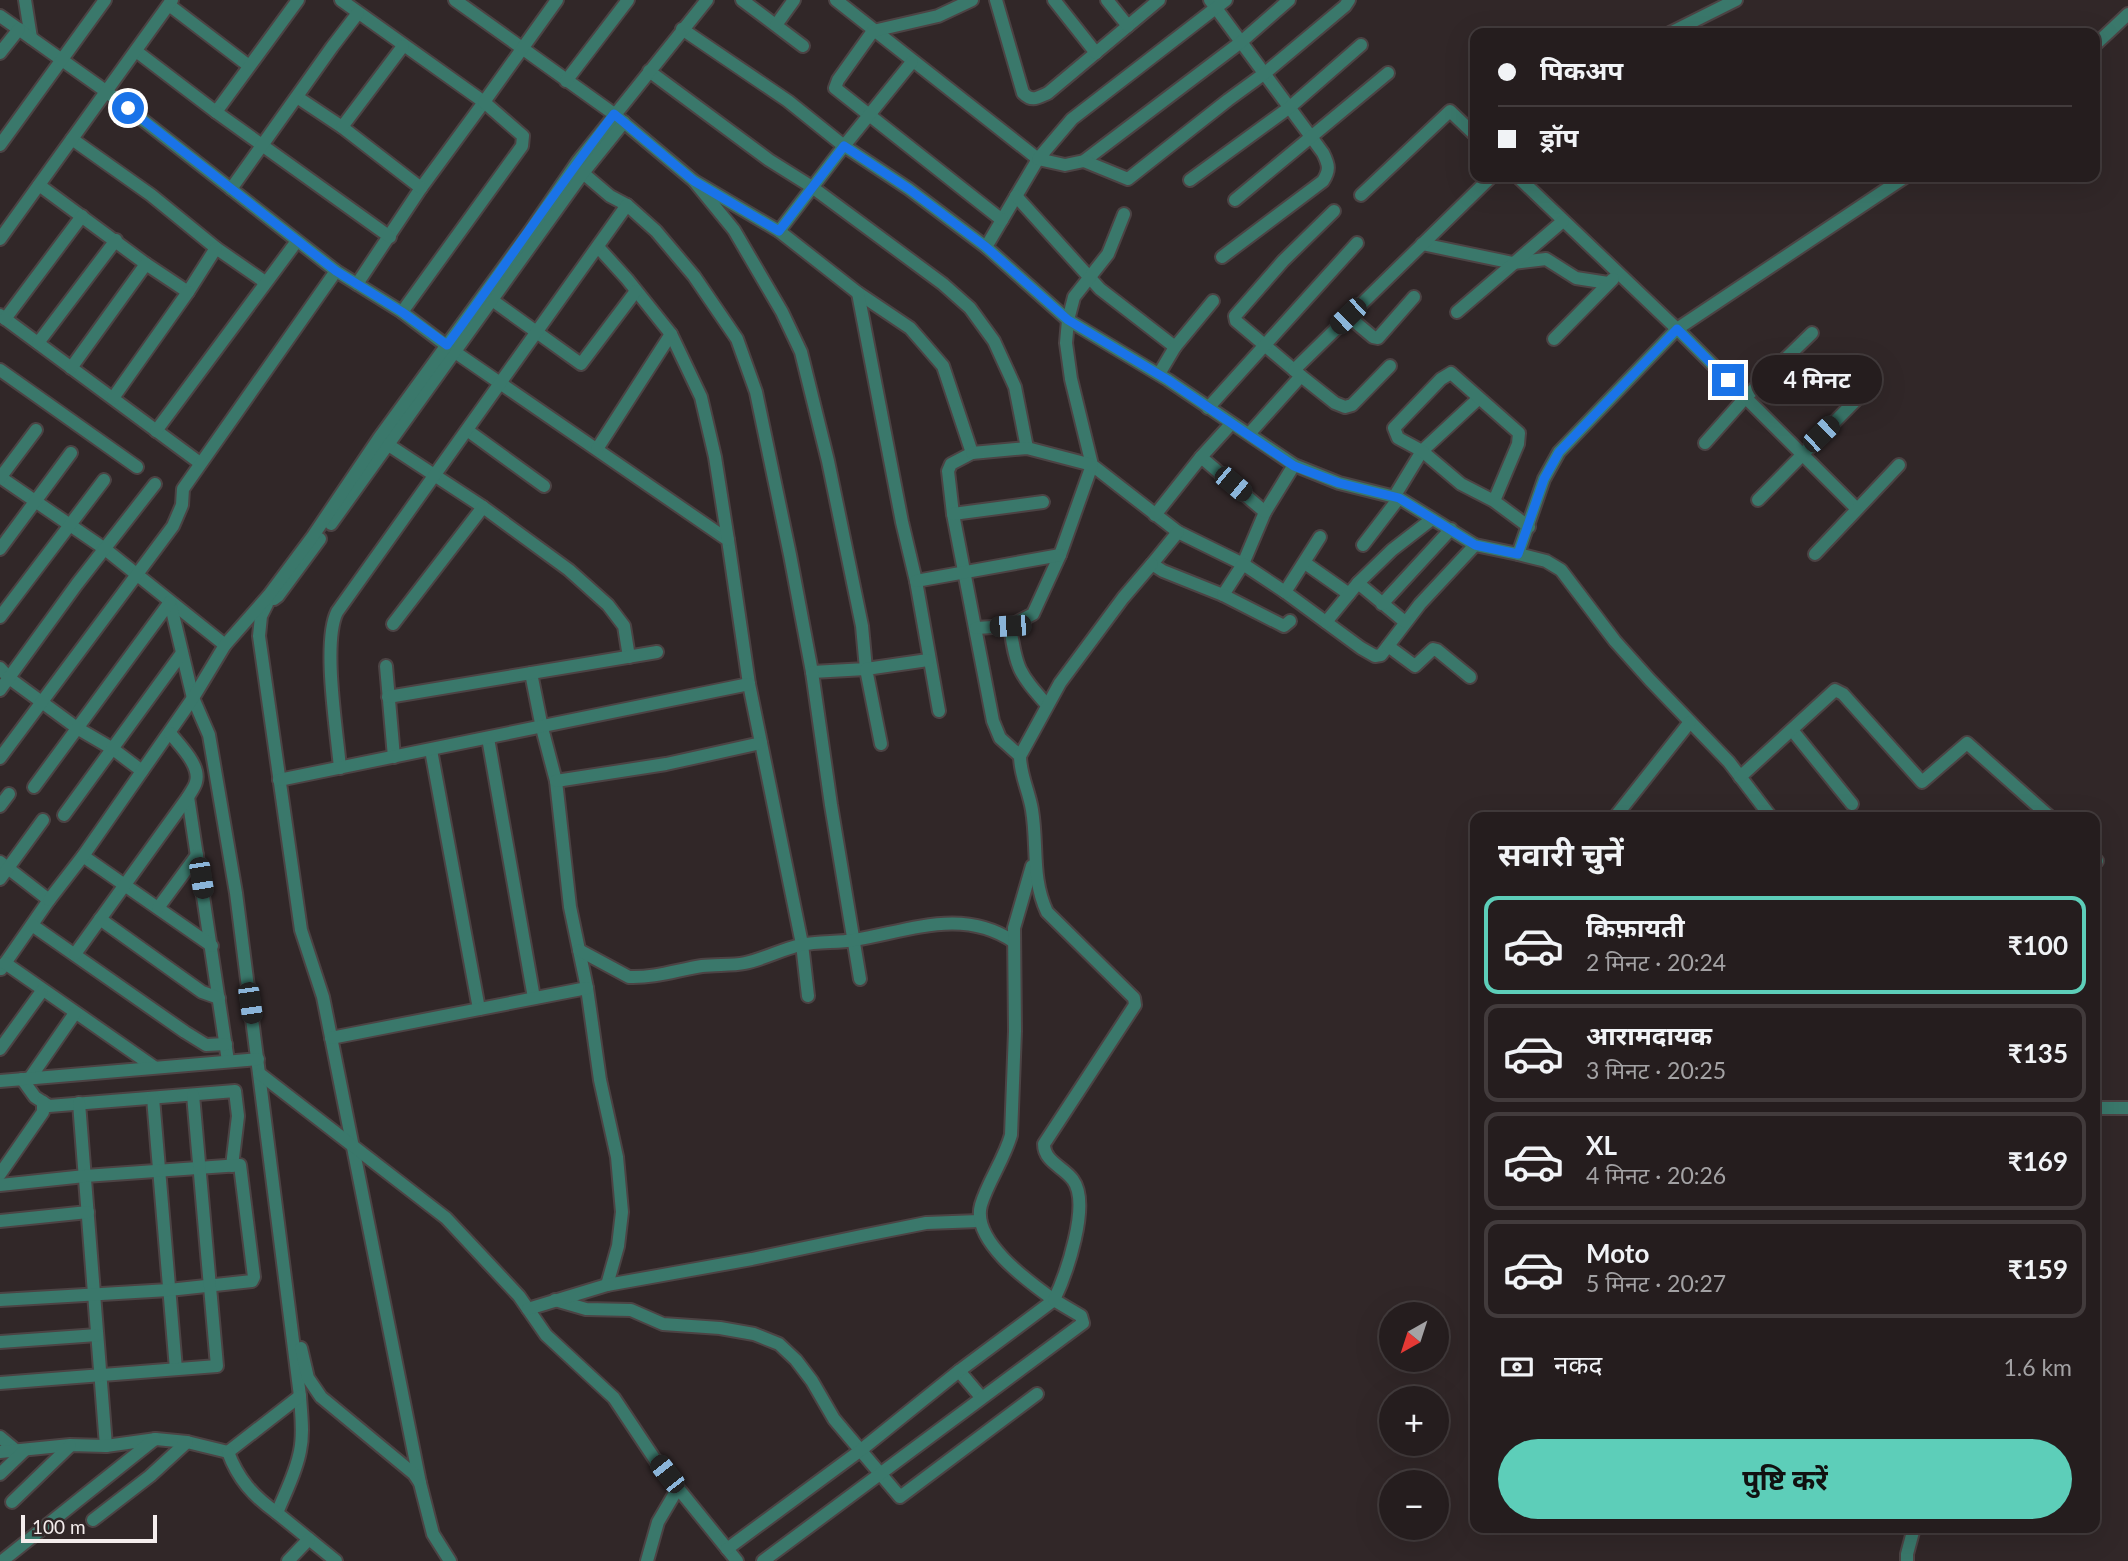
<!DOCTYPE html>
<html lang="hi">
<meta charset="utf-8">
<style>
:root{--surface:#251d1e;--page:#2d2627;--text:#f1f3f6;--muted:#a3a2a4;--line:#423b3c;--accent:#5dceb9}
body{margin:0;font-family:Lato,"Noto Sans Devanagari",sans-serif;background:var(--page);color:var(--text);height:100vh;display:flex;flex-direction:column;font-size:26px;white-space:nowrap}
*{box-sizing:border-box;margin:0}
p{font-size:23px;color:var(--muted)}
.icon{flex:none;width:38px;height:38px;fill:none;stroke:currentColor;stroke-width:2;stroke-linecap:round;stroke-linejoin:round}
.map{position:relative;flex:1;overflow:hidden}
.details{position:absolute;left:1470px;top:812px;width:630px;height:721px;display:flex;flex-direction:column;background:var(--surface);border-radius:14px;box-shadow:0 7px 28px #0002,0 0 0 2px var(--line)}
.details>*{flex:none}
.guide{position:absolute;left:1470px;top:28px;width:630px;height:154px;border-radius:14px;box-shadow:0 7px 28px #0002,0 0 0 2px var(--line);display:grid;align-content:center;height:154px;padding:0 28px;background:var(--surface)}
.needle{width:46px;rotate:219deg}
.buttons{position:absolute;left:1379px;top:1302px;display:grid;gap:14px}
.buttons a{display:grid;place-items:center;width:70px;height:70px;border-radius:50%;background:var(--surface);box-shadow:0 7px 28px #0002,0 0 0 2px var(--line);font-size:35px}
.scale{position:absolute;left:21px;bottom:18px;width:136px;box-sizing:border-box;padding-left:7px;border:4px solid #f4eded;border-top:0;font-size:19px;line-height:24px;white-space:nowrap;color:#f4eded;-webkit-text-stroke:5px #312728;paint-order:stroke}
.end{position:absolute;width:32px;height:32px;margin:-16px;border:9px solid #1a73e8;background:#fff;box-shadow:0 0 0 4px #fff}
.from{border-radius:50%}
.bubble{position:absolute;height:49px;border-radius:24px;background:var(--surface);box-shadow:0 7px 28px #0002,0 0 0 2px var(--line);font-size:23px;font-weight:700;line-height:49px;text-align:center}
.car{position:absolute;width:21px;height:42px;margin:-21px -10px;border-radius:9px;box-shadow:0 0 5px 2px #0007;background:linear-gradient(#222 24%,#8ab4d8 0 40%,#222 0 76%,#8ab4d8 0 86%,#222 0)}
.guide b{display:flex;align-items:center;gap:24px;height:66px;font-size:26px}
.guide b+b{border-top:2px solid var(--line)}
.guide i{width:18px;height:18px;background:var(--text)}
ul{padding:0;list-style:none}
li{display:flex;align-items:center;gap:21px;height:98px;margin:0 14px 10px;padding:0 14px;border:4px solid var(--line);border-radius:14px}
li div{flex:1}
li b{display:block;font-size:26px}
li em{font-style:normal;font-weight:700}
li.current{border-color:var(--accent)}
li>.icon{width:63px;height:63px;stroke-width:1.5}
h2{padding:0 28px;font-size:32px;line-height:84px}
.pay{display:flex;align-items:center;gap:18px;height:77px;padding:0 28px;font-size:26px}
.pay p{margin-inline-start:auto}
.button{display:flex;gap:14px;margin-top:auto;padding:14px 28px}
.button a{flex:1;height:80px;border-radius:42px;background:var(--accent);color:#111;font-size:28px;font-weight:700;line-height:80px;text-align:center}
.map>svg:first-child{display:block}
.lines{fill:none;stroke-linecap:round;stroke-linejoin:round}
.minor-casing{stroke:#4c4344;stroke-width:16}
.minor{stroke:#3a786b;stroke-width:12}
.route{stroke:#1a73e8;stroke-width:9}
</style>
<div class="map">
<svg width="2128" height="1561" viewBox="0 0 2128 1561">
<rect width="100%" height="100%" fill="#312728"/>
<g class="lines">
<!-- minor casing -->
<g class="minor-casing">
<g id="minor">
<path d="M 25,0 L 31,38"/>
<path d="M 341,0 L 484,102 L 421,188 L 357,284"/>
<path d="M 455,0 L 614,114 L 694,181 L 779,231 L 844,146 L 909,189 L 986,247"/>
<path d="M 742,0 L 803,46"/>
<path d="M 836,0 L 1038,159 L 986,247 L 1068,320 L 1168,380 L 1294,465 L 1339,483 L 1399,498 L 1475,545 L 1518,554 L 1544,479 L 1559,452 L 1677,329 L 1518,177"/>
<path d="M 972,0 L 938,16 L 873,31 L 838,80 L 835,88 L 1002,220"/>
<path d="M 996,0 L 1023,93 C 1032,102 1037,98 1048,93 L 1159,0"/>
<path d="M 1054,0 L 1096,53"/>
<path d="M 1107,0 L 1128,26"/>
<path d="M 1210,0 L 1323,153 C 1329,165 1330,170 1323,181 L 1222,257"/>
<path d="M 1226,0 L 1072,119 L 1038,159 L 1065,165 L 1084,161 L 1241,42 L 1289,0"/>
<path d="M 169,5 L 249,66"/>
<path d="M 0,16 L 107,92 L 336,271 L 402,312 L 455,352 L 728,540 L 749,684 L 802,944 L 808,996"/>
<path d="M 776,25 L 794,0"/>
<path d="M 682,29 L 788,101 L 844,146 L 912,62"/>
<path d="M 1670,33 L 1736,0"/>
<path d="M 2095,45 L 2128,14"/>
<path d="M 136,51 L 216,112 L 298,0"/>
<path d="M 0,53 L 19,29"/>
<path d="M 649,71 L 769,160 L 812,187 L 943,284 L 970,308 L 994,341 L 1015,387 L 1027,448"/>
<path d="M 566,81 L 628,0"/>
<path d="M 297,97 L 342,127 L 421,188"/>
<path d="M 216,112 L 390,237"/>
<path d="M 342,127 L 403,46"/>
<path d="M 72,139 L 151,195 L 216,248 L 265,282"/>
<path d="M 0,145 L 105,0"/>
<path d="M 1084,161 L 1128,179 L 1228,100 L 1265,73 L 1345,6 L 1349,0"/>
<path d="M 583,173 L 610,196 L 627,205 L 656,231 L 694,276 L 737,339 L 756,392 L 790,555 L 812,672 L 866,669 L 862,626 L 828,461 L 801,352 L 782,312 L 734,230 L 694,181"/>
<path d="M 1190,180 L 1290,107 L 1361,45"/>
<path d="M 39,185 L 146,264"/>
<path d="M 231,189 L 332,47 L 358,13"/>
<path d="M 1361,195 L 1450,111 L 1475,135"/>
<path d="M 1016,196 L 1100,289 L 1175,347"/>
<path d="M 1235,200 L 1388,73"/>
<path d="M 1124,214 L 1108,254 L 1074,297 L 1068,320 L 1066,343 L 1071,379 L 1092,465 L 1178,532 L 1243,564 L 1265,512 L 1294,465"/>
<path d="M 779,231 L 858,293 L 910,328 L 924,344 L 943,366 L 972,453 L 951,464 L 948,471 L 953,514 L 993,721 L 1000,738 L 1020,756"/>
<path d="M 0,239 L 172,0"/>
<path d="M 1422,244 L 1513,263 L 1546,259 L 1576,278 L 1608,283"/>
<path d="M 598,247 L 627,279 L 671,334 L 701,397 L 715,457 L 728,540"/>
<path d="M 858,293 L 902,522 L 916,581 L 939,711"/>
<path d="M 492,300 L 581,364 L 636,291"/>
<path d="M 402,312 L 522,146 L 523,136 L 484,102 L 557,0"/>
<path d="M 1457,312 L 1563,221"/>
<path d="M 0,315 L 200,463"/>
<path d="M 1348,316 L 1373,337 L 1378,338 L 1414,297"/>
<path d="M 5,319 L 82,216"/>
<path d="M 1554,339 L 1613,279"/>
<path d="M 38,343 L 116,240"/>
<path d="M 71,368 L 146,264 L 188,292 L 216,248"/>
<path d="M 0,370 L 137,467"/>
<path d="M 1294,370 L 1236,321 L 1235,316 L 1283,261 L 1334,211"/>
<path d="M 1159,374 L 1175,347 L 1213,301"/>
<path d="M 1301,376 L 1335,403 L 1345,407 L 1352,405 L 1390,366"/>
<path d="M 113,398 L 188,292"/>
<path d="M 1208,408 L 1357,243"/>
<path d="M 467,430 L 544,486"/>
<path d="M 156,431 L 297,241"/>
<path d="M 1249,434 L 1301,376 L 1294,370 L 1491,177"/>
<path d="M 1705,443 L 1745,398 L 1812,333"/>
<path d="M 387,444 L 483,507 L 569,570 L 608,605 L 624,626 L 629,657"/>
<path d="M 597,449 L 671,334"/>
<path d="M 972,453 L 1027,448 L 1092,465 L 1060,555 L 1033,614 L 1010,626 L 976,628"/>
<path d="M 1201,457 L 1265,512"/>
<path d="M 0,477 L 105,549 L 225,645"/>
<path d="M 0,478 L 36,430"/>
<path d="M 1394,497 L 1422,451 L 1478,399"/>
<path d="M 1758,500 L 1860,396"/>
<path d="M 1494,501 L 1518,444 L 1519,433 L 1451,373 L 1441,379 L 1394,428 L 1398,438 L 1422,451 L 1461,484 L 1494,501 L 1529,527"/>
<path d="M 1856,508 L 1677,329 L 1905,177"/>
<path d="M 953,514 L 1043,502"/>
<path d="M 1155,515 L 1201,457 L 1231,424"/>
<path d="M 331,524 L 583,173 L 624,122"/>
<path d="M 1178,532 L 1152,564 L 1163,571 L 1223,595 L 1243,564 L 1285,592 L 1361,648 L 1375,656 L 1381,655 L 1420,604 L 1475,545"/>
<path d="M 1363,545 L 1399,498"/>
<path d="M 0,549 L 71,453"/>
<path d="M 1518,554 L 1546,561 L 1561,570 L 1615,641 L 1650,680 L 1729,762 L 1771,817"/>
<path d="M 1815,554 L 1899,465"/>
<path d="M 1305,563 L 1349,594"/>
<path d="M 916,581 L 1060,555"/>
<path d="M 1358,583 L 1405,622"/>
<path d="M 1285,592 L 1320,537"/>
<path d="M 1223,595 L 1284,626 L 1290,621"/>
<path d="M 274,599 L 278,596 L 320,539"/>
<path d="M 170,602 L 193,698 L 209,735 L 236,893 L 300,1396 C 301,1414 304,1433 300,1451 C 296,1473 285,1493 277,1513 L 336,1561"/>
<path d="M 267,604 L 261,616 L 259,636 L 301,930 L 323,997 L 420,1483"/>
<path d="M 1382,604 L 1451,529"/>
<path d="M 0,617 L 104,480"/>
<path d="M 1326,622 L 1358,583 L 1392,550 L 1432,519"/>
<path d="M 393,624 L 483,507"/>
<path d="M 1010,626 C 1016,669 1019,673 1047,705"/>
<path d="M 1388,646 L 1415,666 L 1433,649 L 1437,650 L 1470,677"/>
<path d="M 386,666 L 394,757"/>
<path d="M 0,668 L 9,678 L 77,728 L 113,749 L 142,771"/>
<path d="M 812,672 L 831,805 L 860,979"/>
<path d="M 531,673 L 542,728 L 556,781 L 570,907 L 587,988 L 600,1080 L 617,1157 L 622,1212 L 618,1246 L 607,1285"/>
<path d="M 0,690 L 77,584 L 155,484"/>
<path d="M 388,697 L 657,652"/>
<path d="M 1792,730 L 1852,804"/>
<path d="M 488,738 L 534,998"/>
<path d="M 881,744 L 866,669 L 928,660"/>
<path d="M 431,750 L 479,1009"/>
<path d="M 0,758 L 173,526 L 182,505 L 183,489 L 336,271"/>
<path d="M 340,768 C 337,732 322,643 337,612 L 627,205"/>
<path d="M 1740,777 L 1835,690 L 1843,694 L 1922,782 L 1967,743 L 2050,817"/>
<path d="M 279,780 L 749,684"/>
<path d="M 556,781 L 666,764 L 761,743"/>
<path d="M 34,787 L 170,602"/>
<path d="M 188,797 L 228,1061"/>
<path d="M 0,806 L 9,794"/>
<path d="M 64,815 L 182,653"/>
<path d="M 1615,817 L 1690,722"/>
<path d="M 83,856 L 212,946"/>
<path d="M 2095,859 L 2097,861"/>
<path d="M 0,862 L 49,900 L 1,969"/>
<path d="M 0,879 L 43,820"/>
<path d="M 49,900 L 83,856 L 193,698 L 225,645 L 269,595 L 313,536 L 379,438 L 530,231 L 578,161 L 707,0"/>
<path d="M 158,908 L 197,855"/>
<path d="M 100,919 L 202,992 L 219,998"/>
<path d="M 32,925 L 185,1032 L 206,1045 L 226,1044"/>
<path d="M 579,950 L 629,977 C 655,978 677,970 702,966 C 716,964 731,966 745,963 C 764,959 782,949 801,945 C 818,941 837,943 854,940 C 909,931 963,907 1014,942"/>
<path d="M 75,954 L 188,797 C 190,793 195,787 196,782 C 201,765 179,745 170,733"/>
<path d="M 5,963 L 154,1067"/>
<path d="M 331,1038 L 587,988"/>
<path d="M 0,1049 L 42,991"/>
<path d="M 260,1074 L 446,1218 L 519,1296 L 546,1335 L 614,1398 L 656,1461 L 737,1561"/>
<path d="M 30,1078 L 75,1013"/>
<path d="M 22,1079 L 35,1097 L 49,1106 L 235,1091 L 238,1116 L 232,1166"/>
<path d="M 0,1081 L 258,1059"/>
<path d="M 153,1098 L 176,1369"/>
<path d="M 79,1103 L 106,1446"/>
<path d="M 2095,1108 L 2128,1108"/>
<path d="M 0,1174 L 43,1112 L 43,1102"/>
<path d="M 0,1185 L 85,1176 L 240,1165 L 254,1277 L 252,1281 L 169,1290 L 0,1300"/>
<path d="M 0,1221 L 88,1212"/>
<path d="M 555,1300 L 586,1309 L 631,1310 L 663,1324 L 720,1328 L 754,1334 L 779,1344 L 796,1360 L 812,1381 L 834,1419 L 900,1497 L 1037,1394"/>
<path d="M 528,1309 L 607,1285 L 752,1259 L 861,1236 L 926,1223 L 979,1221"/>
<path d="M 0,1342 L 97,1335"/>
<path d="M 301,1348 L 308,1378 L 321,1397 L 414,1474 L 420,1483 L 433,1534 L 450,1561"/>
<path d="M 959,1371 L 981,1397"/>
<path d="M 0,1383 L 217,1366 L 193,1095"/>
<path d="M 0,1437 L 18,1452"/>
<path d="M 0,1452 L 70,1445 L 106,1446 L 156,1439 L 187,1442 L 228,1452 L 300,1396"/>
<path d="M 228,1452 C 238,1479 253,1496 277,1513"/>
<path d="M 0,1474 L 25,1450"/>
<path d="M 12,1502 L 70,1446"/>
<path d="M 93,1520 L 150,1476 L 187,1442"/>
<path d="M 727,1549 L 861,1450 L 959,1371 L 1054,1300 C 1029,1282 971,1241 981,1205 C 988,1181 1004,1160 1011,1135 L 1015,1031 L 1014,928 L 1032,866"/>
<path d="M 2,1561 L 155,1439"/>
<path d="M 288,1561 L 309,1539"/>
<path d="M 647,1561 L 658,1522 L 678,1488"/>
<path d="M 763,1561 L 1083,1323 L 1081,1316 L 1054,1300 C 1066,1275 1091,1204 1073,1180 C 1064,1167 1044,1162 1044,1144 L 1135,1005 L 1134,998 L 1047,912 C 1031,878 1038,846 1032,810 C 1029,791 1020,775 1020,756 L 1060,683 L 1123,598 L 1152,564"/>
<path d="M 1907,1561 L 1907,1554 L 1914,1528"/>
</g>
</g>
<!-- minor -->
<use href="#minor" class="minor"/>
</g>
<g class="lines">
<!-- route -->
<path class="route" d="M 128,108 L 336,271 L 402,312 L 447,345 C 503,269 556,189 614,114 L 694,181 L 779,231 L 844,146 L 909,189 L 986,247 L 1068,320 L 1168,380 L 1294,466 L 1339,483 L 1399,498 L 1475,545 L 1518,554 L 1544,479 L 1559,452 L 1677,329 L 1728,380"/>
</g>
</svg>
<div class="buttons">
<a><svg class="needle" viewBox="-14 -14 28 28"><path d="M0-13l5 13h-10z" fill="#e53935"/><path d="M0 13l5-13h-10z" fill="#a3a2a4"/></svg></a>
<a>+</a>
<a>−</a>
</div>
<div class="scale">100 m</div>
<i class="end from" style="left:128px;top:108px"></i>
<i class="end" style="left:1728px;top:380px"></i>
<div class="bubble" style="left:1752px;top:355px;width:130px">4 मिनट</div>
<i class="car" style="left:1348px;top:316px;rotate:226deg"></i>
<i class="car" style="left:1821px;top:434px;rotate:46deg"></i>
<i class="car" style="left:1233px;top:484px;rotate:130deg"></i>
<i class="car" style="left:1010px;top:626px;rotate:267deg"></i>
<i class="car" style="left:201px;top:878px;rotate:171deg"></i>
<i class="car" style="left:250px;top:1003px;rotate:172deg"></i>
<i class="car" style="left:667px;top:1474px;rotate:322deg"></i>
<div class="guide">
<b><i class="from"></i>पिकअप</b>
<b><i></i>ड्रॉप</b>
</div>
<section class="details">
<h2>सवारी चुनें</h2>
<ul>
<li class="current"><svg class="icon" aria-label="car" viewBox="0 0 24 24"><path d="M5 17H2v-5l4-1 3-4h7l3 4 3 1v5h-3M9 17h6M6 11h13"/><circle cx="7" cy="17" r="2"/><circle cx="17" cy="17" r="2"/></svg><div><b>किफ़ायती</b><p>2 मिनट · 20:24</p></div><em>₹100</em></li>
<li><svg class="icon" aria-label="car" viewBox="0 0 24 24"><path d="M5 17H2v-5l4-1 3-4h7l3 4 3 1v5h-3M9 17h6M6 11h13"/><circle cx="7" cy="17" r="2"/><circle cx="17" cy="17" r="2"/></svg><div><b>आरामदायक</b><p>3 मिनट · 20:25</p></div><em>₹135</em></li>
<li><svg class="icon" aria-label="car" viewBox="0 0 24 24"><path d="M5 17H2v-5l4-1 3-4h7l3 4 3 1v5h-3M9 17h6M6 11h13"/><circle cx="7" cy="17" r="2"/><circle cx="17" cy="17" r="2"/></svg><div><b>XL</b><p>4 मिनट · 20:26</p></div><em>₹169</em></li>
<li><svg class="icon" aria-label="car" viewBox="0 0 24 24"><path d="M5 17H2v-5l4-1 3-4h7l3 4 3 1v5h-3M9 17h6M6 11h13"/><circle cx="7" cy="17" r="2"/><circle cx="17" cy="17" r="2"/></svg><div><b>Moto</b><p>5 मिनट · 20:27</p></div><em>₹159</em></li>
</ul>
<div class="pay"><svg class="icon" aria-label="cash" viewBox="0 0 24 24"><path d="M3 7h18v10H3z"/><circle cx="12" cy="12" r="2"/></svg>नकद<p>1.6 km</p></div>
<div class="button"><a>पुष्टि करें</a></div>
</section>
</div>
